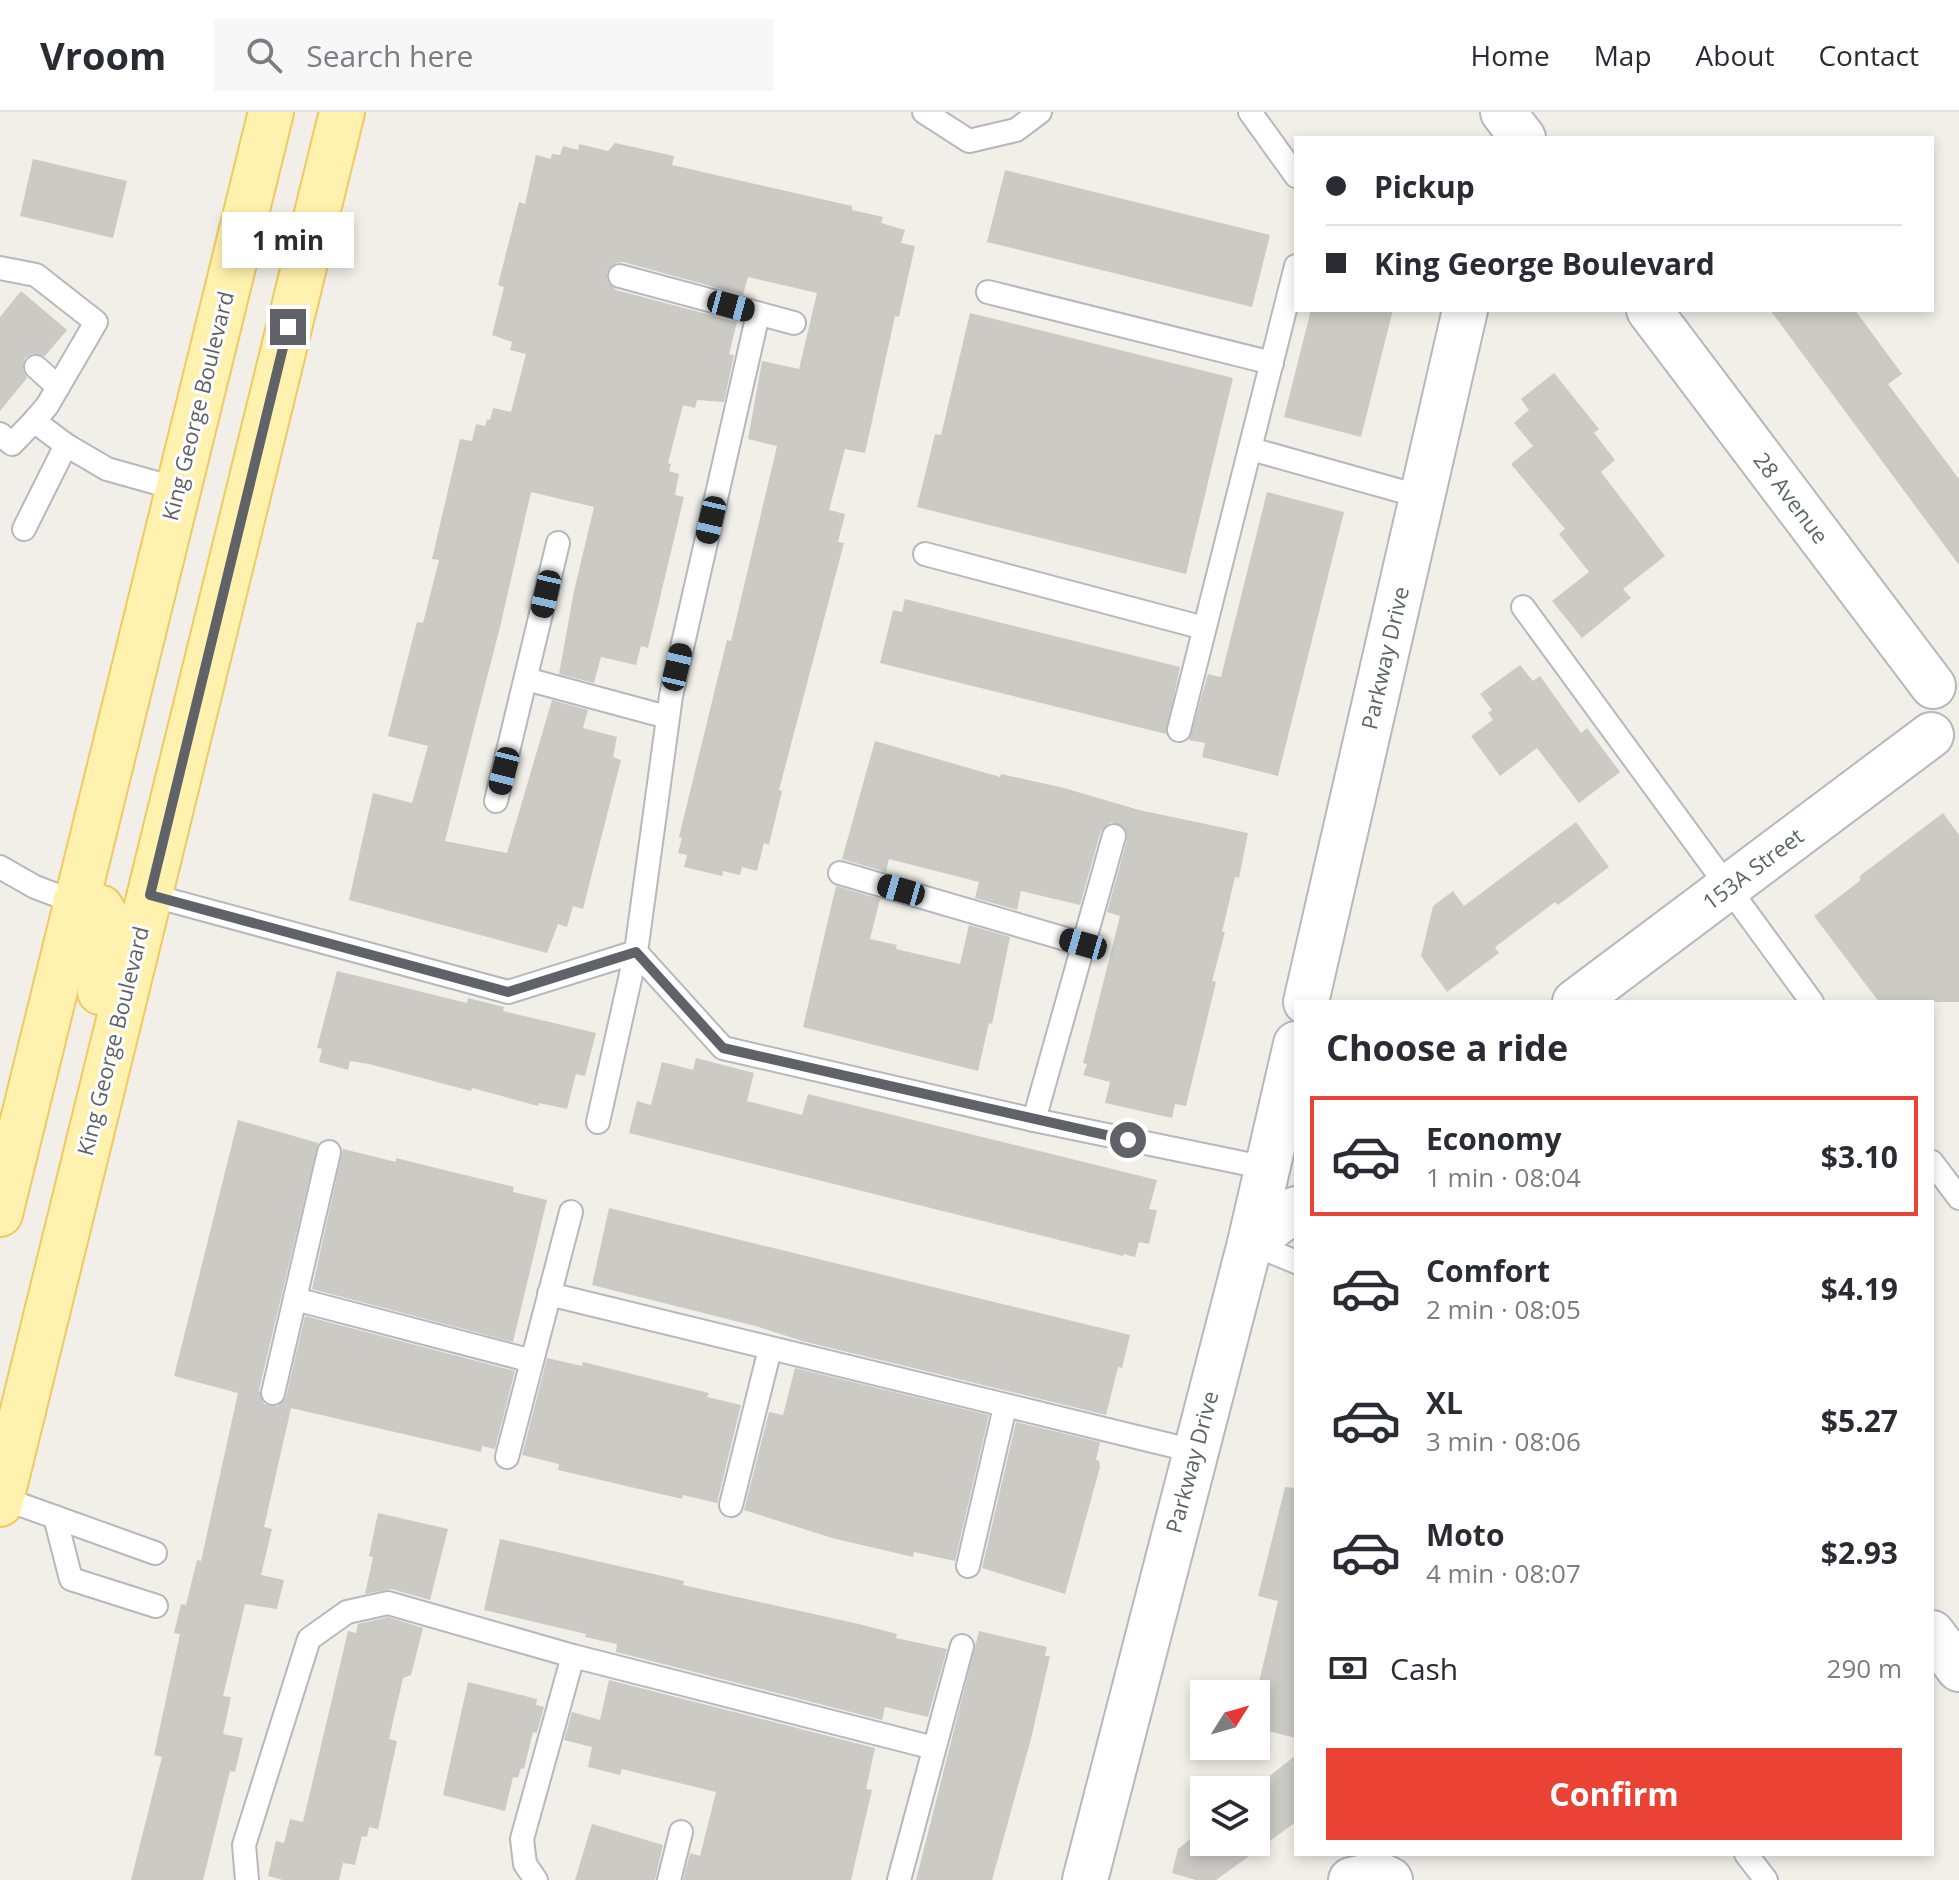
<!DOCTYPE html>
<meta charset="utf-8">
<style>
:root{--surface:#fff;--page:#f7f7f7;--text:#2b2b33;--muted:#7c7c81;--line:#e1e1e2;--accent:#ea4335}
body{margin:0;font-family:"Open Sans",sans-serif;background:var(--page);color:var(--text);height:100vh;display:flex;flex-direction:column;font-size:30px;white-space:nowrap}
*{box-sizing:border-box;margin:0}
p{font-size:26px;color:var(--muted)}
.icon{flex:none;width:44px;height:44px;fill:none;stroke:currentColor;stroke-width:2;stroke-linecap:round;stroke-linejoin:round}
.map{position:relative;flex:1;overflow:hidden}
.panel{position:absolute;left:1294px;top:888px;width:640px;height:856px;display:flex;flex-direction:column;background:var(--surface);border-radius:0px;box-shadow:0 4px 12px #0003}
.panel>*{flex:none}
.banner{position:absolute;left:1294px;top:24px;width:640px;height:176px;border-radius:0px;box-shadow:0 4px 12px #0003;display:grid;align-content:center;height:176px;padding:0 32px;background:var(--surface)}
.needle{width:52px;rotate:53deg}
.fabs{position:absolute;left:1190px;top:1568px;display:grid;gap:16px}
.fabs a{display:grid;place-items:center;width:80px;height:80px;border-radius:0px;background:var(--surface);box-shadow:0 4px 12px #0003;font-size:40px}
.end{position:absolute;width:36px;height:36px;margin:-18px;border:10px solid #5f6368;background:#fff;box-shadow:0 0 0 4px #fff}
.from{border-radius:50%}
.bubble{position:absolute;height:56px;border-radius:0px;background:var(--surface);box-shadow:0 4px 12px #0003;font-size:26px;font-weight:700;line-height:56px;text-align:center}
.car{position:absolute;width:24px;height:48px;margin:-24px -12px;border-radius:10px;box-shadow:0 0 6px 2px #0007;background:linear-gradient(#222 24%,#8ab4d8 0 40%,#222 0 76%,#8ab4d8 0 86%,#222 0)}
.banner b{display:flex;align-items:center;gap:28px;height:76px;font-size:30px}
.banner b+b{border-top:2px solid var(--line)}
.banner i{width:20px;height:20px;background:var(--text)}
ul{padding:0;list-style:none}
li{display:flex;align-items:center;gap:24px;height:120px;margin:0 16px 12px;padding:0 16px;border:4px solid transparent;border-radius:0px}
li div{flex:1}
li b{display:block;font-size:30px}
li em{font-style:normal;font-weight:700}
li.selected{border-color:var(--accent)}
li>.icon{width:72px;height:72px;stroke-width:1.5}
h2{padding:0 32px;font-size:36px;line-height:96px}
.pay{display:flex;align-items:center;gap:20px;height:88px;padding:0 32px;font-size:30px}
.pay p{margin-inline-start:auto}
.action{display:flex;gap:16px;margin-top:auto;padding:16px 32px}
.action a{flex:1;height:92px;border-radius:0px;background:var(--accent);color:#fff;font-size:32px;font-weight:700;line-height:92px;text-align:center}
header{display:flex;align-items:center;gap:48px;box-sizing:border-box;height:112px;padding:0 40px;background:var(--surface);border-bottom:2px solid var(--line)}
header strong{font-size:38px}
nav{display:flex;gap:44px;margin-inline-start:auto;font-size:28px}
.search{width:560px;height:72px;background:var(--page);display:flex;align-items:center;gap:20px;box-sizing:border-box;padding:0 28px;border-radius:0px;color:var(--muted);font-size:30px}
.map>svg:first-child{display:block}
.building{fill:#cccac5}
.lines{fill:none;stroke-linecap:round;stroke-linejoin:round}
.lane-casing{stroke:#b5b8bc;stroke-width:26}
.street-casing{stroke:#b5b8bc;stroke-width:48}
.primary-casing{stroke:#f2c960;stroke-width:48}
.lane{stroke:#fff;stroke-width:22}
.street{stroke:#fff;stroke-width:44}
.primary{stroke:#fff2af;stroke-width:44}
.route{stroke:#5f6368;stroke-width:10}
.labels{text-anchor:middle;stroke-width:6;stroke-linejoin:round;paint-order:stroke}
.street-label{font-size:22px;fill:#5f6368;stroke:#fff}
</style>
<header>
<strong>Vroom</strong>
<div class="search"><svg class="icon" aria-label="search" viewBox="0 0 24 24"><circle cx="10" cy="10" r="6"/><path d="M15 15l6 6"/></svg>Search here</div>
<nav><a>Home</a><a>Map</a><a>About</a><a>Contact</a></nav>
</header>
<div class="map">
<svg width="1959" height="1768" viewBox="0 0 1959 1768">
<rect width="100%" height="100%" fill="#f1efe8"/>
<!-- building -->
<g class="building">
<path d="M 615,31 L 674,44 L 672,53 L 852,94 L 852,98 L 883,105 L 881,111 L 905,118 L 901,131 L 915,134 L 899,205 L 895,204 L 865,341 L 845,337 L 829,398 L 845,402 L 838,430 L 844,431 L 779,678 L 782,679 L 769,733 L 764,731 L 757,759 L 742,755 L 740,763 L 723,759 L 722,764 L 684,755 L 687,743 L 678,741 L 682,726 L 679,725 L 727,528 L 731,529 L 777,334 L 748,327 L 762,249 L 799,257 L 817,181 L 748,165 L 743,183 L 623,150 L 616,151 L 607,160 L 607,168 L 616,178 L 737,210 L 729,242 L 734,243 L 724,290 L 697,288 L 695,296 L 683,293 L 668,351 L 671,352 L 669,359 L 679,362 L 675,383 L 684,385 L 648,536 L 641,534 L 636,553 L 601,545 L 594,571 L 559,562 L 574,479 L 594,395 L 531,380 L 500,515 L 445,729 L 507,741 L 552,588 L 588,598 L 583,616 L 617,625 L 613,645 L 621,648 L 583,797 L 573,794 L 567,815 L 558,812 L 547,841 L 349,788 L 373,681 L 412,691 L 428,634 L 388,624 L 417,510 L 423,511 L 439,448 L 432,447 L 460,327 L 472,329 L 476,312 L 485,314 L 487,307 L 490,308 L 493,296 L 511,300 L 526,242 L 510,238 L 512,230 L 492,223 L 504,175 L 498,173 L 519,90 L 525,92 L 536,43 L 551,47 L 552,42 L 560,43 L 563,34 L 578,38 L 579,32 L 608,39 Z"/>
<path d="M 33,47 L 127,69 L 113,126 L 20,104 Z"/>
<path d="M 1005,58 L 1270,123 L 1252,195 L 987,130 Z"/>
<path d="M 21,179 L 67,218 L 45,244 L 32,242 L 25,246 L 23,258 L 27,266 L 0,299 L 0,205 Z"/>
<path d="M 1311,198 L 1393,198 L 1361,325 L 1284,305 Z"/>
<path d="M 1770,198 L 1855,198 L 1902,262 L 1888,272 L 1959,367 L 1959,453 Z"/>
<path d="M 970,201 L 1233,266 L 1186,462 L 917,395 L 935,322 L 941,323 Z"/>
<path d="M 1554,261 L 1599,317 L 1594,321 L 1615,348 L 1601,360 L 1665,444 L 1623,477 L 1631,486 L 1582,526 L 1552,489 L 1589,460 L 1559,422 L 1565,417 L 1511,352 L 1533,334 L 1514,311 L 1529,298 L 1521,287 Z"/>
<path d="M 1267,380 L 1344,400 L 1278,664 L 1202,645 L 1205,631 L 1189,628 L 1208,562 L 1221,565 Z"/>
<path d="M 905,487 L 1180,555 L 1166,622 L 880,551 L 893,498 L 902,500 Z"/>
<path d="M 1520,553 L 1533,569 L 1540,564 L 1581,621 L 1587,616 L 1620,660 L 1579,691 L 1537,636 L 1500,664 L 1471,624 L 1493,608 L 1488,601 L 1492,598 L 1480,582 Z"/>
<path d="M 875,629 L 1000,665 L 1001,662 L 1064,676 L 1139,698 L 1248,721 L 1239,766 L 1235,765 L 1222,820 L 1225,820 L 1212,869 L 1216,870 L 1186,994 L 1175,992 L 1172,1006 L 1105,991 L 1110,970 L 1083,963 L 1087,952 L 1083,951 L 1120,804 L 1107,800 L 1127,728 L 1124,715 L 1111,710 L 1101,719 L 1080,793 L 1021,779 L 1017,798 L 975,786 L 979,770 L 889,747 L 886,760 L 842,747 Z"/>
<path d="M 1943,701 L 1959,723 L 1959,890 L 1879,890 L 1814,804 L 1861,768 L 1859,765 L 1865,760 Z"/>
<path d="M 1576,710 L 1609,755 L 1558,793 L 1555,790 L 1495,835 L 1499,841 L 1447,880 L 1421,844 L 1433,794 L 1453,779 L 1464,794 Z"/>
<path d="M 836,774 L 880,787 L 870,827 L 897,833 L 896,837 L 960,852 L 969,813 L 1010,825 L 992,912 L 989,911 L 978,959 L 803,915 Z"/>
<path d="M 337,859 L 467,891 L 468,886 L 504,895 L 503,899 L 596,921 L 585,964 L 576,962 L 567,997 L 539,991 L 538,994 L 472,976 L 471,979 L 369,952 L 350,949 L 348,958 L 319,950 L 322,937 L 317,936 Z"/>
<path d="M 696,946 L 754,961 L 747,989 L 802,1003 L 808,982 L 1157,1068 L 1149,1097 L 1157,1098 L 1149,1132 L 1139,1130 L 1135,1145 L 1124,1142 L 1123,1144 L 629,1021 L 637,989 L 651,993 L 662,950 L 693,958 Z"/>
<path d="M 238,1008 L 318,1031 L 259,1278 L 264,1292 L 278,1294 L 286,1285 L 305,1204 L 515,1259 L 495,1337 L 482,1334 L 481,1340 L 291,1296 L 264,1415 L 272,1417 L 261,1463 L 284,1468 L 277,1497 L 245,1492 L 223,1584 L 231,1585 L 223,1622 L 243,1626 L 235,1660 L 230,1659 L 203,1768 L 131,1768 L 162,1645 L 154,1643 L 180,1522 L 174,1521 L 181,1492 L 186,1493 L 197,1448 L 201,1449 L 238,1281 L 174,1264 Z"/>
<path d="M 343,1037 L 396,1050 L 396,1046 L 432,1055 L 514,1075 L 513,1080 L 547,1088 L 513,1230 L 312,1177 Z"/>
<path d="M 609,1096 L 1130,1223 L 1122,1256 L 1118,1255 L 1106,1303 L 802,1229 L 759,1215 L 592,1173 Z"/>
<path d="M 547,1246 L 582,1254 L 583,1250 L 709,1281 L 707,1285 L 741,1293 L 717,1391 L 683,1383 L 682,1387 L 558,1358 L 559,1352 L 522,1343 Z"/>
<path d="M 795,1256 L 989,1303 L 955,1449 L 914,1440 L 913,1445 L 832,1426 L 744,1398 L 769,1300 L 783,1303 Z"/>
<path d="M 1016,1310 L 1100,1330 L 1096,1348 L 1099,1349 L 1100,1355 L 1065,1482 L 982,1456 Z"/>
<path d="M 1285,1375 L 1296,1376 L 1296,1626 L 1256,1616 L 1256,1583 L 1278,1489 L 1258,1484 Z"/>
<path d="M 378,1401 L 448,1417 L 430,1488 L 391,1477 L 365,1482 L 373,1445 L 369,1444 Z"/>
<path d="M 500,1427 L 684,1469 L 683,1473 L 859,1512 L 897,1522 L 896,1526 L 947,1537 L 928,1605 L 885,1595 L 882,1608 L 616,1540 L 617,1532 L 585,1525 L 586,1522 L 484,1498 Z"/>
<path d="M 388,1505 L 423,1516 L 411,1563 L 403,1566 L 389,1627 L 397,1629 L 378,1717 L 369,1715 L 367,1725 L 362,1724 L 355,1753 L 343,1751 L 339,1768 L 283,1768 L 268,1764 L 276,1729 L 284,1731 L 290,1707 L 303,1710 L 348,1519 L 356,1521 L 358,1512 Z"/>
<path d="M 979,1519 L 1047,1535 L 1045,1544 L 1050,1544 L 1031,1627 L 992,1768 L 916,1768 Z"/>
<path d="M 609,1568 L 875,1636 L 866,1677 L 872,1678 L 851,1768 L 683,1768 L 690,1741 L 700,1744 L 716,1680 L 622,1657 L 620,1663 L 588,1655 L 592,1635 L 564,1628 L 572,1600 L 600,1608 Z"/>
<path d="M 468,1570 L 537,1587 L 536,1593 L 544,1595 L 537,1621 L 533,1620 L 524,1657 L 521,1656 L 518,1666 L 513,1665 L 505,1699 L 443,1683 Z"/>
<path d="M 1296,1643 L 1296,1710 L 1216,1768 L 1196,1768 L 1172,1761 L 1178,1737 L 1204,1716 L 1204,1730 L 1256,1730 L 1256,1678 L 1252,1678 Z"/>
<path d="M 592,1712 L 663,1733 L 655,1768 L 575,1768 Z"/>
</g>
<g class="lines">
<!-- lane casing -->
<g class="lane-casing">
<g id="lane">
<path d="M 924,0 L 969,29 L 1016,18 L 1040,0"/>
<path d="M 1250,0 L 1296,64"/>
<path d="M 0,156 L 36,163 L 96,210 L 47,294 L 34,309 L 66,333 L 107,357 L 178,377"/>
<path d="M 620,164 L 794,211"/>
<path d="M 988,180 L 1272,251"/>
<path d="M 36,255 L 58,275"/>
<path d="M 0,322 L 12,332 L 34,309"/>
<path d="M 1251,337 L 1422,385"/>
<path d="M 24,417 L 66,333"/>
<path d="M 925,442 L 1204,516"/>
<path d="M 1523,495 L 1812,890"/>
<path d="M 526,567 L 667,605"/>
<path d="M 1179,618 L 1296,154"/>
<path d="M 496,689 L 558,431"/>
<path d="M 0,755 L 35,775 L 75,790"/>
<path d="M 840,761 L 1083,832"/>
<path d="M 150,783 L 508,880 L 636,840 L 723,936 L 1034,1008 L 1267,1056"/>
<path d="M 1034,1008 L 1114,724"/>
<path d="M 598,1010 L 636,840 L 671,584 L 758,202"/>
<path d="M 1932,1050 L 1959,1086"/>
<path d="M 1250,1131 L 1296,1150"/>
<path d="M 549,1182 L 1194,1339"/>
<path d="M 295,1187 L 532,1249"/>
<path d="M 273,1281 L 329,1040"/>
<path d="M 507,1345 L 571,1100"/>
<path d="M 2,1386 L 155,1441"/>
<path d="M 731,1393 L 770,1237"/>
<path d="M 55,1405 L 71,1467 L 156,1494"/>
<path d="M 968,1454 L 1005,1295"/>
<path d="M 1746,1742 L 1766,1768"/>
<path d="M 247,1768 L 244,1733 L 309,1527 L 347,1500 L 388,1491 L 573,1544 L 934,1636"/>
<path d="M 536,1768 L 525,1752 L 522,1727 L 573,1544"/>
<path d="M 669,1768 L 681,1720"/>
<path d="M 899,1768 L 962,1534"/>
</g>
</g>
<!-- street casing -->
<g class="street-casing">
<g id="street">
<path d="M 1503,0 L 1523,26"/>
<path d="M 1649,198 L 1933,574"/>
<path d="M 1306,890 L 1465,198"/>
<path d="M 1575,890 L 1931,623"/>
<path d="M 1250,1131 L 1296,1097"/>
<path d="M 1932,1521 L 1959,1557"/>
<path d="M 1085,1768 L 1250,1131 L 1296,932"/>
<path d="M 1351,1768 L 1378,1762 L 1390,1768"/>
</g>
</g>
<!-- primary casing -->
<g class="primary-casing">
<g id="primary">
<path d="M 75,790 L 101,796 L 110,812 L 100,880"/>
<path d="M 0,1102 L 271,0"/>
<path d="M 0,1392 L 342,0"/>
</g>
</g>
<!-- lane -->
<use href="#lane" class="lane"/>
<!-- street -->
<use href="#street" class="street"/>
<!-- primary -->
<use href="#primary" class="primary"/>
</g>
<g class="lines">
<!-- route -->
<path class="route" d="M 288,215 L 150,783 L 508,880 L 636,840 L 723,936 L 1128,1028"/>
</g>
<g class="labels">
<!-- street labels -->
<g class="street-label">
<text transform="translate(198 294) rotate(-76)" y="8">King George Boulevard</text>
<text transform="translate(1791 386) rotate(53)" y="8">28 Avenue</text>
<text transform="translate(1385 546) rotate(-77)" y="8">Parkway Drive</text>
<text transform="translate(1753 757) rotate(-37)" y="8">153A Street</text>
<text transform="translate(113 929) rotate(-76)" y="8">King George Boulevard</text>
<text transform="translate(1192 1350) rotate(-75)" y="8">Parkway Drive</text>
</g>
</g>
</svg>
<div class="fabs">
<a><svg class="needle" viewBox="-14 -14 28 28"><path d="M0-13l5 13h-10z" fill="#e53935"/><path d="M0 13l5-13h-10z" fill="#7c7c81"/></svg></a>
<a><svg class="icon" aria-label="layers" viewBox="0 0 24 24"><path d="M12 4l9 5-9 5-9-5zM3 14l9 5 9-5"/></svg></a>
</div>
<i class="end from" style="left:1128px;top:1028px"></i>
<i class="end" style="left:288px;top:215px"></i>
<div class="bubble" style="left:222px;top:100px;width:132px">1 min</div>
<i class="car" style="left:731px;top:194px;rotate:105deg"></i>
<i class="car" style="left:711px;top:408px;rotate:193deg"></i>
<i class="car" style="left:546px;top:482px;rotate:193deg"></i>
<i class="car" style="left:677px;top:555px;rotate:13deg"></i>
<i class="car" style="left:504px;top:659px;rotate:194deg"></i>
<i class="car" style="left:901px;top:778px;rotate:286deg"></i>
<i class="car" style="left:1083px;top:832px;rotate:286deg"></i>
<div class="banner">
<b><i class="from"></i>Pickup</b>
<b><i></i>King George Boulevard</b>
</div>
<section class="panel">
<h2>Choose a ride</h2>
<ul>
<li class="selected"><svg class="icon" aria-label="car" viewBox="0 0 24 24"><path d="M5 17H2v-5l4-1 3-4h7l3 4 3 1v5h-3M9 17h6M6 11h13"/><circle cx="7" cy="17" r="2"/><circle cx="17" cy="17" r="2"/></svg><div><b>Economy</b><p>1 min · 08:04</p></div><em>$3.10</em></li>
<li><svg class="icon" aria-label="car" viewBox="0 0 24 24"><path d="M5 17H2v-5l4-1 3-4h7l3 4 3 1v5h-3M9 17h6M6 11h13"/><circle cx="7" cy="17" r="2"/><circle cx="17" cy="17" r="2"/></svg><div><b>Comfort</b><p>2 min · 08:05</p></div><em>$4.19</em></li>
<li><svg class="icon" aria-label="car" viewBox="0 0 24 24"><path d="M5 17H2v-5l4-1 3-4h7l3 4 3 1v5h-3M9 17h6M6 11h13"/><circle cx="7" cy="17" r="2"/><circle cx="17" cy="17" r="2"/></svg><div><b>XL</b><p>3 min · 08:06</p></div><em>$5.27</em></li>
<li><svg class="icon" aria-label="car" viewBox="0 0 24 24"><path d="M5 17H2v-5l4-1 3-4h7l3 4 3 1v5h-3M9 17h6M6 11h13"/><circle cx="7" cy="17" r="2"/><circle cx="17" cy="17" r="2"/></svg><div><b>Moto</b><p>4 min · 08:07</p></div><em>$2.93</em></li>
</ul>
<div class="pay"><svg class="icon" aria-label="cash" viewBox="0 0 24 24"><path d="M3 7h18v10H3z"/><circle cx="12" cy="12" r="2"/></svg>Cash<p>290 m</p></div>
<div class="action"><a>Confirm</a></div>
</section>
</div>
